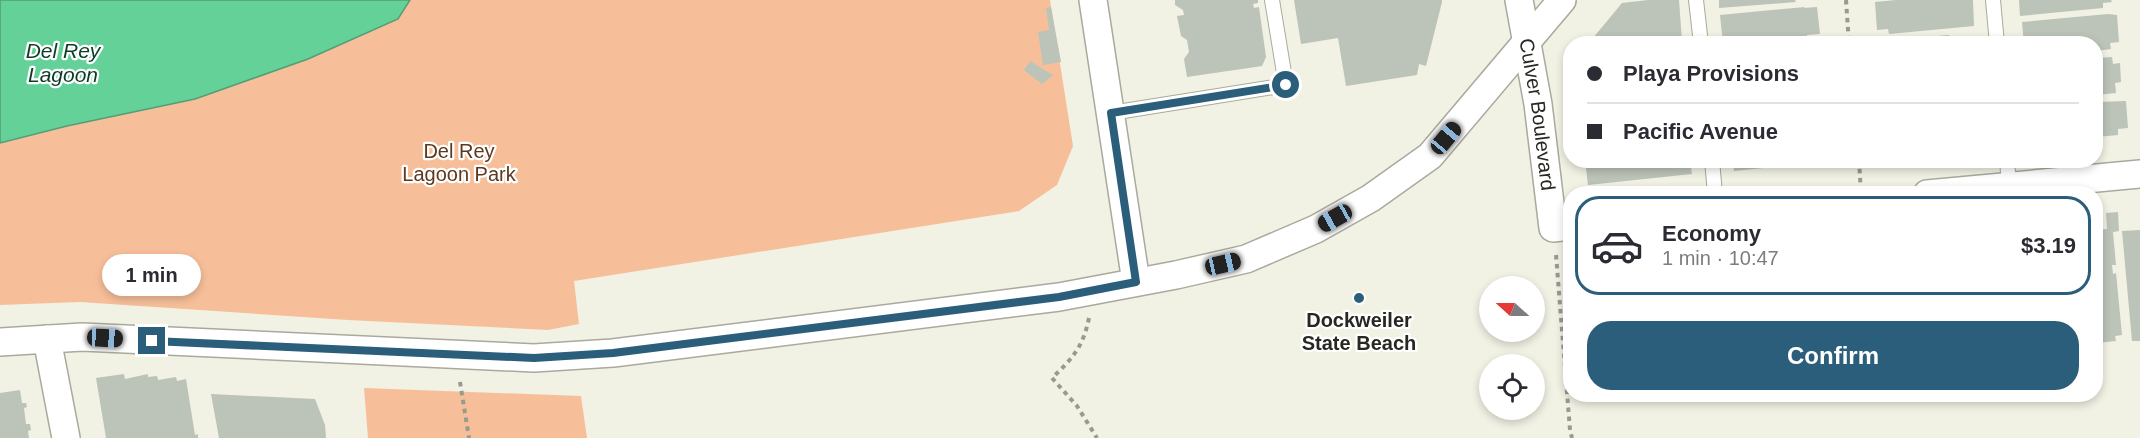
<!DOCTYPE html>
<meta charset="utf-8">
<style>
:root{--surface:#fff;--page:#f2f2f3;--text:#2b2b33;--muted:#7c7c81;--line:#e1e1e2;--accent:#2b5e7b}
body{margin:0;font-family:Arial,sans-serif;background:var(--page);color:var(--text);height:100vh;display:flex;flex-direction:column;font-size:22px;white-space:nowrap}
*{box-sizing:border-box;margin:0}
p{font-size:20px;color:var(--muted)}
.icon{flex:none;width:33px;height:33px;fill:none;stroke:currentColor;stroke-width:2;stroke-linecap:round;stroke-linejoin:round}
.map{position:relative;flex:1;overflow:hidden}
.panel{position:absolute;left:1563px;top:186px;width:540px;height:216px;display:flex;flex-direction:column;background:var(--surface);border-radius:24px;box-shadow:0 3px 9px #0003}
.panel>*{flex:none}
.guide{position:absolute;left:1563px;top:36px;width:540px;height:132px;border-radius:24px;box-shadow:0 3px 9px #0003;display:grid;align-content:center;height:132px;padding:0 24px;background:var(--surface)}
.needle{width:39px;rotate:291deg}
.buttons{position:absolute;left:1479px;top:276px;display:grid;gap:12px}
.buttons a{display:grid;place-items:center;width:66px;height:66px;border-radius:50%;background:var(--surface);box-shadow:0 3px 9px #0003;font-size:30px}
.end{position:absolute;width:27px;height:27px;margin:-14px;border:8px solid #2b5e7b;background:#fff;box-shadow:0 0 0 3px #fff}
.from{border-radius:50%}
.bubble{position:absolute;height:42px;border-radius:21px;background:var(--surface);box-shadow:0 3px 9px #0003;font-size:20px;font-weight:700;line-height:42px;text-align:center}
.car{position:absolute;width:18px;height:36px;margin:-18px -9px;border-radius:8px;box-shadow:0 0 4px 2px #0007;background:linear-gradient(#222 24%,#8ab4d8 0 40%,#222 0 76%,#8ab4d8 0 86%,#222 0)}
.guide b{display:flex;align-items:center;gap:21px;height:57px;font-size:22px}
.guide b+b{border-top:2px solid var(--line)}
.guide i{width:15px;height:15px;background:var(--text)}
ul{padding:10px 0 0;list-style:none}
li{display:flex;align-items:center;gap:18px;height:99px;margin:0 12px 9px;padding:0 12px;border:3px solid transparent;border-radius:24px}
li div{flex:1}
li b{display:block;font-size:22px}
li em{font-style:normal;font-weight:700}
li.current{border-color:var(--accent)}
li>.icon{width:54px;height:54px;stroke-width:1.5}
.primary-button{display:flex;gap:12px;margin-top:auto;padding:12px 24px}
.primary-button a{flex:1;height:69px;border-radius:24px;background:var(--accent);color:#fff;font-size:24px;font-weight:700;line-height:69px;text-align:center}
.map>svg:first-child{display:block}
.green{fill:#f7bf99}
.water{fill:#64d199;stroke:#529e76;stroke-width:1.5}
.building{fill:#bcc3b8}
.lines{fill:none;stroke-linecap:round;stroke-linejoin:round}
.lane-casing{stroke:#a9a99d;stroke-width:16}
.street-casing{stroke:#a9a99d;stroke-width:30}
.path{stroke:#99998f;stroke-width:4;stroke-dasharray:4.5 4.5;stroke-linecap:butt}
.lane{stroke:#fff;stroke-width:14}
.street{stroke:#fff;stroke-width:27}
.route{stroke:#2b5e7b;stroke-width:8}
.poi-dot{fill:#2b5e7b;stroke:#fff;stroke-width:2}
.labels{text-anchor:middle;stroke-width:4.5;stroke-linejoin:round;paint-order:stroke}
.street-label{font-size:20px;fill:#282823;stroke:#fff}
.park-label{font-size:20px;fill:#5c391f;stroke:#fff}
.poi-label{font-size:20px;font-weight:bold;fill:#282823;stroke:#fff}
.water-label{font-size:21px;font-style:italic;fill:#0d3c26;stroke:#fff}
</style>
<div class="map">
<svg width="2140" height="438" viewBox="0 0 2140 438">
<rect width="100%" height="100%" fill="#f1f1e4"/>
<!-- green -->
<g class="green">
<path d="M 0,0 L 1050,0 L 1073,146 L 1057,185 L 1019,211 L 574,281 L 579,324 L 548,330 L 348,320 L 80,302 L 0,305 Z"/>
<path d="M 364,388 L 581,396 L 587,438 L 368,438 Z"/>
</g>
<!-- water -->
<path class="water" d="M 0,0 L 410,0 L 398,19 L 308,59 L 195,99 L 67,126 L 0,143 Z"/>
<!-- building -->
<g class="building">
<path d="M 1175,0 L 1258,0 L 1258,3 L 1253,4 L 1254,8 L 1259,7 L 1266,57 L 1262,66 L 1187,77 L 1184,59 L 1189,52 L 1187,40 L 1181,36 L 1177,16 L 1184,15 L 1183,10 L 1175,5 Z"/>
<path d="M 1294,0 L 1442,0 L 1442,2 L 1426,66 L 1419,64 L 1417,75 L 1346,86 L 1338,38 L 1301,44 Z"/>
<path d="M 1648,0 L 1679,0 L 1682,41 L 1658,44 L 1588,44 L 1622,3 Z"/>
<path d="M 1719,0 L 1795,0 L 1796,2 L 1719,8 Z"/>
<path d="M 1896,0 L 1973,0 L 1974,26 L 1889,34 L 1888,29 L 1877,30 L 1875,2 Z"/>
<path d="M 2019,0 L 2111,0 L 2112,2 L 2103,3 L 2103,8 L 2020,16 Z"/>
<path d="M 1051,7 L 1061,62 L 1043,65 L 1038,32 L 1049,30 L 1046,8 Z"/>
<path d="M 1805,7 L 1804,8 L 1817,7 L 1820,34 L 1807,35 L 1808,42 L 1723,44 L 1720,15 Z"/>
<path d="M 2108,14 L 2117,15 L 2119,42 L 2110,43 L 2111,49 L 2096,51 L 2096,44 L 2024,44 L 2022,22 Z"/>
<path d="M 1949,35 L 1949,36 L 1955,36 L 1955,40 L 1976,38 L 1976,44 L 1890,44 L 1889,40 Z"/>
<path d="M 2112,57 L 2113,64 L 2120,63 L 2121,82 L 2115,83 L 2116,93 L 2096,95 L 2096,58 Z"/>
<path d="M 1030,61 L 1041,68 L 1053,75 L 1042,84 L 1024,70 Z"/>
<path d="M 2126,101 L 2128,128 L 2118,129 L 2118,135 L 2096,137 L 2096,102 Z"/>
<path d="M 1585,160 L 1690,160 L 1692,174 L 1588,185 Z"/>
<path d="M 1733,160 L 1822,160 L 1822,162 L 1734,171 Z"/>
<path d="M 2118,212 L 2119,231 L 2113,232 L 2116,265 L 2112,265 L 2113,274 L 2116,273 L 2122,335 L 2115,336 L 2116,341 L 2096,343 L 2096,230 L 2107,229 L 2106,213 Z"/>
<path d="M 2140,230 L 2140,341 L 2132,341 L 2122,231 Z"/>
<path d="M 124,374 L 125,379 L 148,374 L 148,377 L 157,376 L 158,380 L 176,377 L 177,381 L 186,379 L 195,435 L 198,434 L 198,438 L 106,438 L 96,378 Z"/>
<path d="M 20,390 L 22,403 L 26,403 L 27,407 L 24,408 L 26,424 L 30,424 L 31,430 L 28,431 L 29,438 L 0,438 L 0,393 Z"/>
<path d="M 211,394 L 315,399 L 325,425 L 326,438 L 219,438 Z"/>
</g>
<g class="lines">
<!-- lane casing -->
<g class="lane-casing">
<g id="lane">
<path d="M 1696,0 L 1701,44"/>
<path d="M 1993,0 L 1997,44"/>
<path d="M 1111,113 L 1286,85 L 1272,0"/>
<path d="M 1712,160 L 1715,194"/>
<path d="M 2007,160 L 2009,186"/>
</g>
</g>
<!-- street casing -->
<g class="street-casing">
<g id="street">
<path d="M 1093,0 L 1136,282"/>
<path id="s1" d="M 1519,0 L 1538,104 L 1553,228 L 1570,226"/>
<path d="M 1927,194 L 2140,174"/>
<path d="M 47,339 L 66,438"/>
<path d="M 0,342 L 82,337 L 534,358 L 613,353 L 1059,297 L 1176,275 L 1246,259 L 1316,229 L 1371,198 L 1430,156 L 1562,0"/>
</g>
</g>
<!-- path -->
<g class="path">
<path d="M 1846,0 L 1849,44"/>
<path d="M 1859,160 L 1861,194"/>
<path d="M 1556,255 L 1570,430 L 1572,438"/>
<path d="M 1089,318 C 1083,347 1073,358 1052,378 L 1077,406 L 1097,438"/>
<path d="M 460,382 L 469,438"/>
<path d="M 1878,394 L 1879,401"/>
</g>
<!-- lane -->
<use href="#lane" class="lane"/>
<!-- street -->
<use href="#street" class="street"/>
</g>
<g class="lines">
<!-- route -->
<path class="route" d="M 152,341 L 534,358 L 613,353 L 1059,297 L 1136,282 L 1111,113 L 1286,85"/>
</g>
<!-- markers -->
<circle class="poi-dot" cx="1359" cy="298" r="6"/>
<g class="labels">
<!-- street labels -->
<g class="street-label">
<text dy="7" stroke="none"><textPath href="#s1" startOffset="116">Culver Boulevard</textPath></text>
</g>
<!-- park labels -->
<g class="park-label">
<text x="459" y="158">Del Rey<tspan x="459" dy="23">Lagoon Park</tspan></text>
</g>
<!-- poi labels -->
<g class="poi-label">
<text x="1359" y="327">Dockweiler<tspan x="1359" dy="23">State Beach</tspan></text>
</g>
<!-- water labels -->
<g class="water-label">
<text x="63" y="58">Del Rey<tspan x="63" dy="24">Lagoon</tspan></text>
</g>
</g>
</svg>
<div class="buttons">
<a><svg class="needle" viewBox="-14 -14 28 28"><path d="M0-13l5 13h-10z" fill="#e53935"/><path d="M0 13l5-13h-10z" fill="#7c7c81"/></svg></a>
<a><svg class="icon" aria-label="locate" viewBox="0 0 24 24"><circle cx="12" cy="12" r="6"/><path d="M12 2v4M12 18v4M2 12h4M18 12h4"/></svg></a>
</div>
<i class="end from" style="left:1286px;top:85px"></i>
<i class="end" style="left:152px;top:341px"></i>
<div class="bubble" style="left:102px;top:254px;width:99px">1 min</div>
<i class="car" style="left:1446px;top:138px;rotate:40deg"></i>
<i class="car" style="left:1335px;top:218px;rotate:241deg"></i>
<i class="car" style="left:1223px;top:264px;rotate:77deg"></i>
<i class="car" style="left:105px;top:338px;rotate:93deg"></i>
<div class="guide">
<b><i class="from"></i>Playa Provisions</b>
<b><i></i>Pacific Avenue</b>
</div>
<section class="panel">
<ul>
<li class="current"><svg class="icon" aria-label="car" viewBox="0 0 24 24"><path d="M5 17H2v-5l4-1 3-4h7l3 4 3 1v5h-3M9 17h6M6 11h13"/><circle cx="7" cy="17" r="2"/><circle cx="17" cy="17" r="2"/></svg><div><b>Economy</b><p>1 min · 10:47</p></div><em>$3.19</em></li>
</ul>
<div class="primary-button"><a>Confirm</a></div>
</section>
</div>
